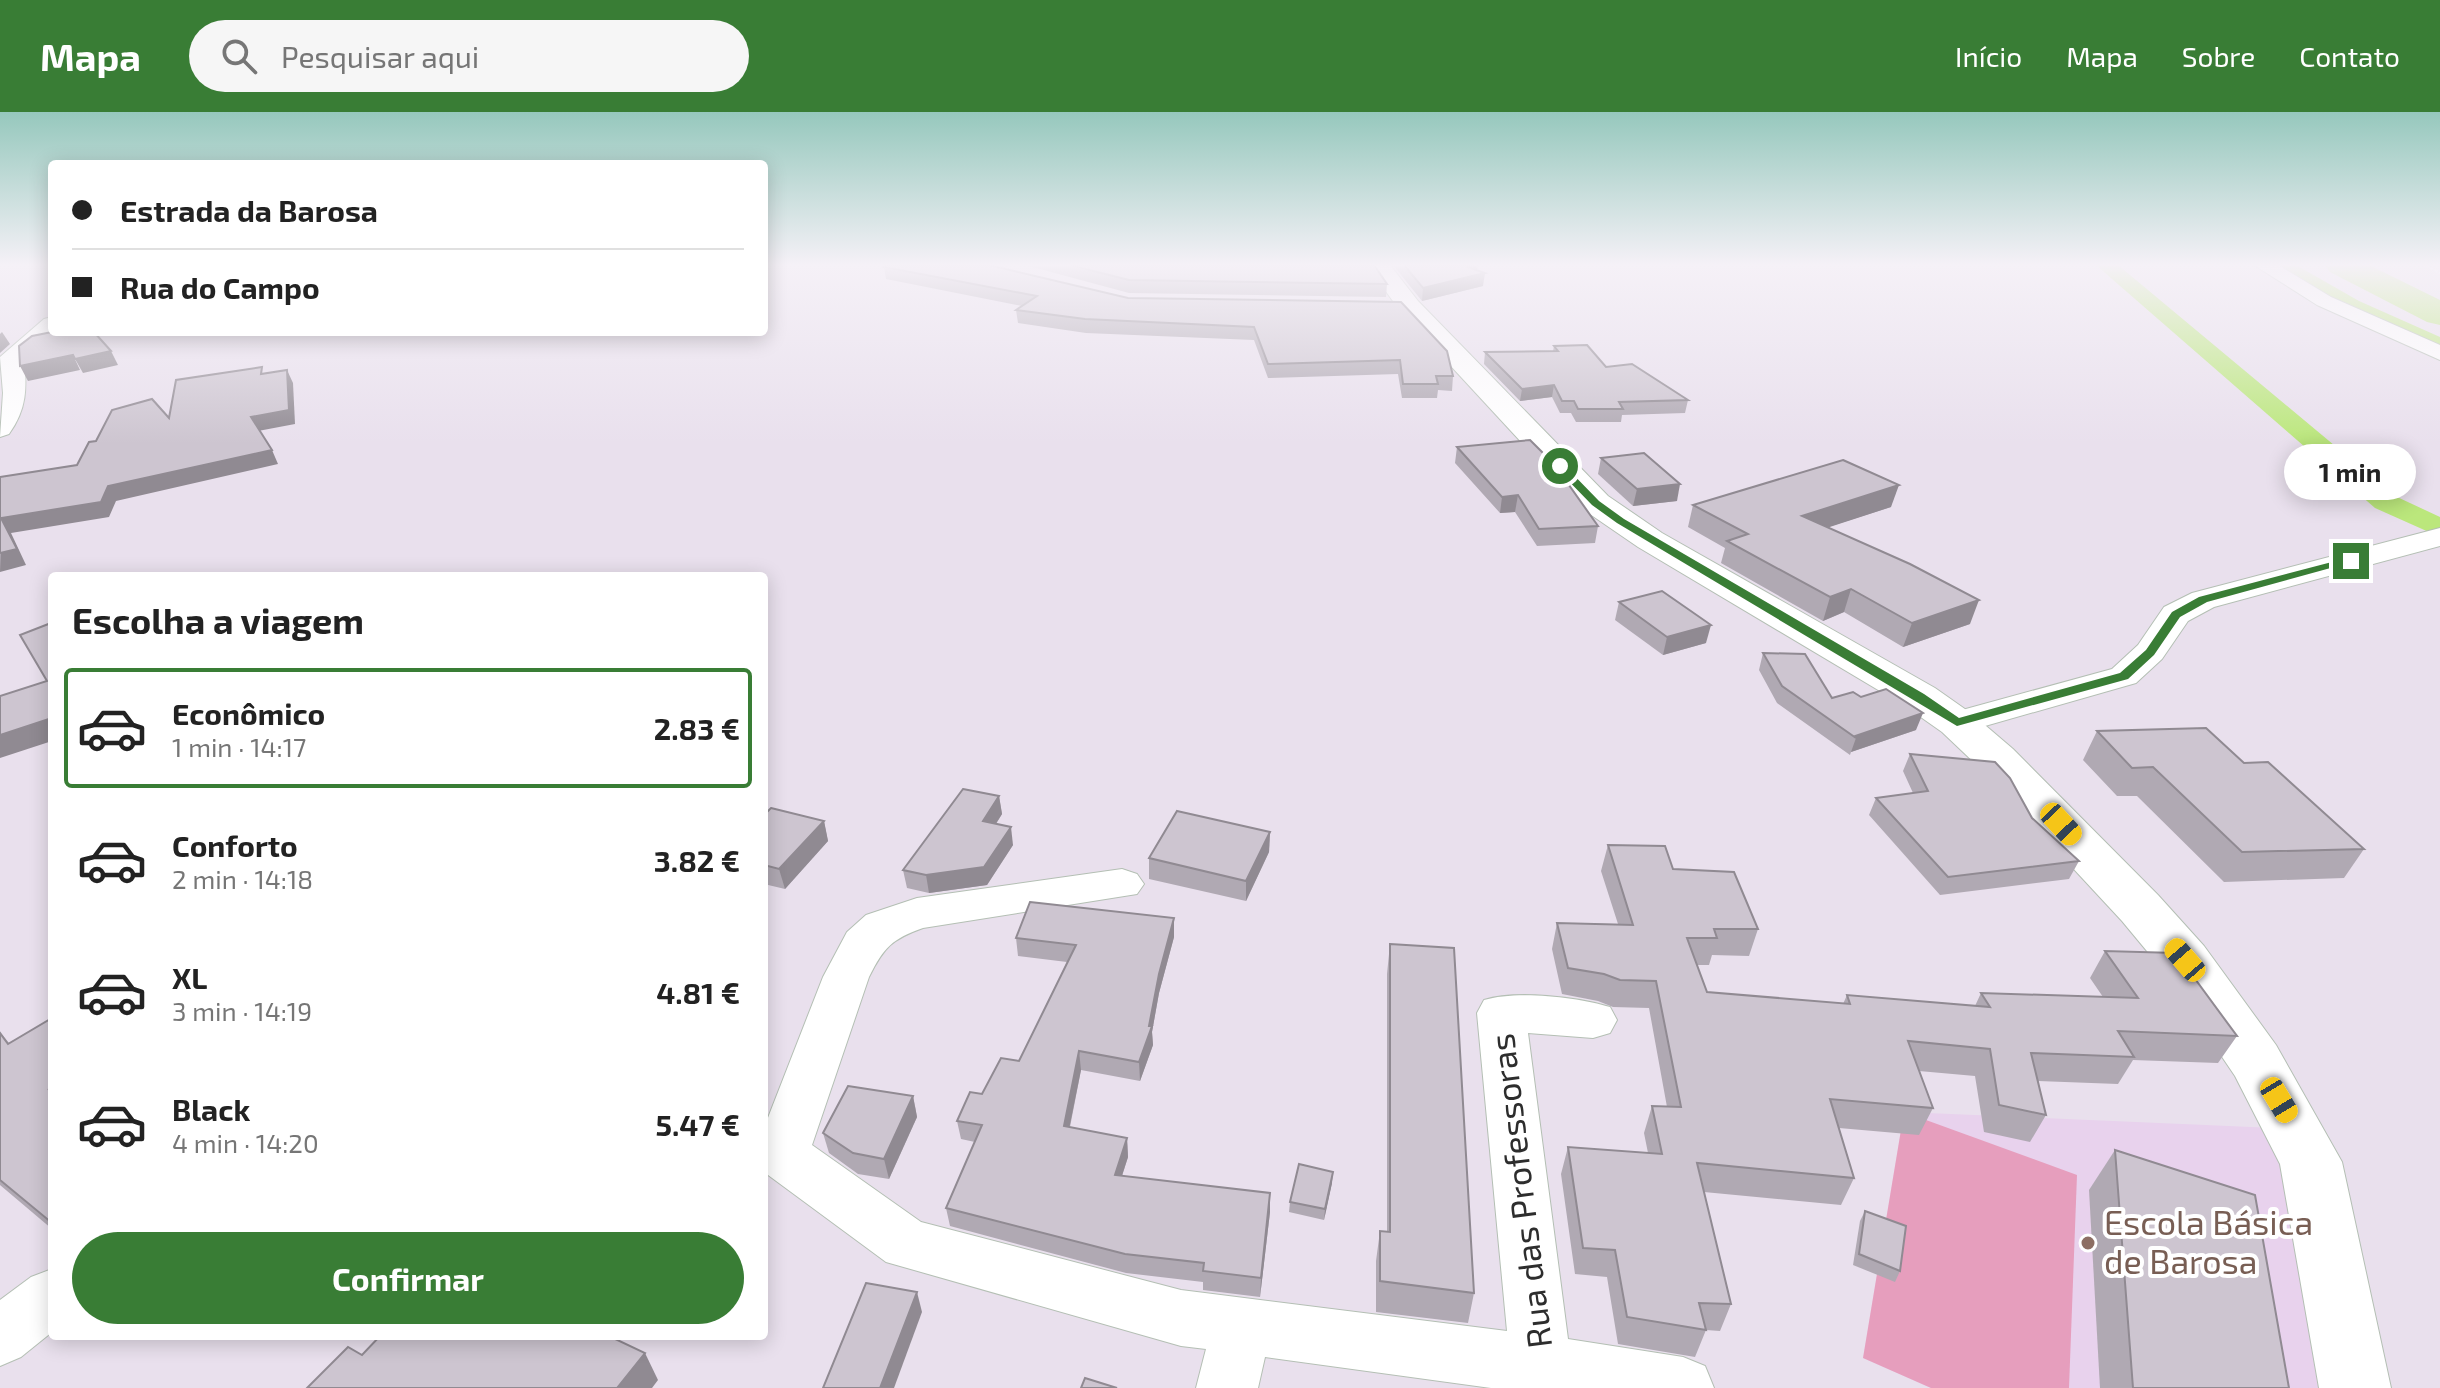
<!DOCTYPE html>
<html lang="pt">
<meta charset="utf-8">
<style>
:root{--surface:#fff;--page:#f6f6f6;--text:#222;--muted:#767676;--line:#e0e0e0;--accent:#397d35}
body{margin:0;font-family:"Exo 2",sans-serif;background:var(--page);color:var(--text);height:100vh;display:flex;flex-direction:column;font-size:30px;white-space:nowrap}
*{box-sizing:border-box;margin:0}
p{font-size:26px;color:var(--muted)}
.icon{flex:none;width:44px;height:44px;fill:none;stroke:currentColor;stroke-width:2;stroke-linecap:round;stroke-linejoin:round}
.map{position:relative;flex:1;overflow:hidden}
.drawer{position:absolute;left:48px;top:460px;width:720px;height:768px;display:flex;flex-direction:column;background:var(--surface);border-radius:8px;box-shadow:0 4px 20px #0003}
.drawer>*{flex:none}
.banner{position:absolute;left:48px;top:48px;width:720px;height:176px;border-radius:8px;box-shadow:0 4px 20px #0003;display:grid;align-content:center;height:176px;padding:0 24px;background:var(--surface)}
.end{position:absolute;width:36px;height:36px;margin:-18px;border:10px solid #397d35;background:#fff;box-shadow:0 0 0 4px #fff}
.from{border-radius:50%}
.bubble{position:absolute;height:56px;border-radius:28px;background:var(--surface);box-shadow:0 4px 20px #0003;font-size:26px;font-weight:700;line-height:56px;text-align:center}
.car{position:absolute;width:24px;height:48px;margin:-24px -12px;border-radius:10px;box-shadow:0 0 6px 2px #0007;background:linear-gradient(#f5c518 24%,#345 0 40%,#f5c518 0 76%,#345 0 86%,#f5c518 0)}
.banner b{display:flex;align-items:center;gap:28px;height:76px;font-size:30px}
.banner b+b{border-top:2px solid var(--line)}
.banner i{width:20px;height:20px;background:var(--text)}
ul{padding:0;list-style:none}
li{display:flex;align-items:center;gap:24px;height:120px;margin:0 16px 12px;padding:0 8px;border:4px solid transparent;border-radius:8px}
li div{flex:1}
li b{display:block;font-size:30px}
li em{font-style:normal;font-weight:700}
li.selected{border-color:var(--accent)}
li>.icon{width:72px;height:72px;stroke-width:1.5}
h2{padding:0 24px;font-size:36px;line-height:96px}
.primary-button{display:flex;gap:16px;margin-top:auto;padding:16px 24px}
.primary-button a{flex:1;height:92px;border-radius:48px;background:var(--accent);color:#fff;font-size:32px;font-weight:700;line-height:92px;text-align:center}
header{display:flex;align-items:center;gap:48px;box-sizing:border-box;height:112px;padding:0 40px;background:var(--accent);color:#fff}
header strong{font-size:38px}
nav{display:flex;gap:44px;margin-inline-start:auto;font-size:28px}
.search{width:560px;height:72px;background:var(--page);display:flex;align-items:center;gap:20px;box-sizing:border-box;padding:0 28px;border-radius:44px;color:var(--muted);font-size:30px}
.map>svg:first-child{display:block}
.education{fill:#e8d2ed}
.pitch{fill:#e69ebd}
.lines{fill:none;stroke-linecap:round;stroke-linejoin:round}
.canal{fill:#bbe77c;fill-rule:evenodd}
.river{fill:#bbe77c;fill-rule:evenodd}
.minor-casing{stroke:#b4bfb4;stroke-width:2}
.tertiary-casing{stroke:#b4bfb4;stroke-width:2}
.path{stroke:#fff;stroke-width:3;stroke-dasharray:3 2;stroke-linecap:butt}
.minor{fill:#fff;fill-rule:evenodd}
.tertiary{fill:#fff;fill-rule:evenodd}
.wall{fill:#b0a9b3}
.shaded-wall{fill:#908a92}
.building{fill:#cdc5d0;stroke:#908a92;stroke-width:2}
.route{fill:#397d35}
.education-dot{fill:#8d6e63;stroke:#fff;stroke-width:3}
.labels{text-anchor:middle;stroke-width:8;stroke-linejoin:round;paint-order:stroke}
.near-street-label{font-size:34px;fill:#2d2d2d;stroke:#fff}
.near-education-label{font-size:34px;fill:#785e54;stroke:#fff;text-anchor:start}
</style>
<header>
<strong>Mapa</strong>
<div class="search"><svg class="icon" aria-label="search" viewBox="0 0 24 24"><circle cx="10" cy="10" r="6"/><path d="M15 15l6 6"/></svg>Pesquisar aqui</div>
<nav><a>Início</a><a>Mapa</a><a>Sobre</a><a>Contato</a></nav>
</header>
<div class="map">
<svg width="2440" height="1276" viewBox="0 0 2440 1276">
<rect width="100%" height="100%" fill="#e9e0ed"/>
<!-- education -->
<path class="education" d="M 1904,1000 L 2275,1016 L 2318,1276 L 1931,1276 L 1863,1246 Z"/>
<!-- pitch -->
<path class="pitch" d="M 1904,1000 L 2077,1063 L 2069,1276 L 1931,1276 L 1863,1246 Z"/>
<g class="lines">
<!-- canal -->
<g class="canal">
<path d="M 2096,153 L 2118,153 L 2395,384 L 2440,405 L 2440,425 L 2375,396 Z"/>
<path d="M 2271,153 L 2296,153 L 2359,189 L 2440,225 L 2440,240 L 2345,197 Z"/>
</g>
<!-- river -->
<path class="river" d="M 2325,153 L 2369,153 L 2440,188 L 2440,213 L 2427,210 L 2330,160 Z"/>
<!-- minor casing -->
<g class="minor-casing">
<g id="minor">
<path d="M 2254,153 L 2278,153 L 2331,185 L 2440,233 L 2440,248 L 2317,193 Z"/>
<path d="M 52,205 L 52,220 L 56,220 L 24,247 C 27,276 27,297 9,322 L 0,325 L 3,281 L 0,245 L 44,207 Z"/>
<path d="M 2440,416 L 2440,434 L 2214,495 L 2188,509 L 2162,547 L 2136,571 L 1957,622 L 1944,619 L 1939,611 L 1944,603 L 2112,557 L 2138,533 L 2164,495 L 2192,481 Z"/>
<path d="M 1122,757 L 1137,762 L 1144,772 L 1137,782 L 923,816 C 892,827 884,835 869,865 L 812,1033 L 921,1110 L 1181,1178 L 1507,1219 L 1477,901 L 1484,888 C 1516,878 1578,885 1610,895 L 1617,908 L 1610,921 L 1593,926 L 1528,921 L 1568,1227 L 1683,1245 L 1705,1254 L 1714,1276 L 1491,1276 L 1265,1245 L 1258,1276 L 1196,1276 L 1206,1237 L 1181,1234 L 886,1150 L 764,1060 L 764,1016 L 823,865 L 847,820 L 866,803 L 917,786 Z"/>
<path d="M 52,1157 L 52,1220 L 21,1245 L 0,1254 L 0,1188 L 31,1165 Z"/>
</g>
</g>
<!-- tertiary casing -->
<g class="tertiary-casing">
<path id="tertiary" d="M 1367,153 L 1390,153 L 1418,189 L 1608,384 L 1662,421 L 1935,576 L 1972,602 L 2013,637 L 2158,783 L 2204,834 L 2276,933 L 2342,1050 L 2391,1276 L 2319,1276 L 2280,1052 L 2235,964 L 2166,862 L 2122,809 L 1981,657 L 1942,620 L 1905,594 L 1638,435 L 1584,398 L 1400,199 Z"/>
</g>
<!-- path -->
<path class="path" d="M 2426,153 L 2440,161"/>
<!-- minor -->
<use href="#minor" class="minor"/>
<!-- tertiary -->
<use href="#tertiary" class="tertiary"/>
</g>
<!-- wall -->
<g class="wall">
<path d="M 1025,153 L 1374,153 L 1387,172 L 1386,185 L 1129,181 Z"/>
<path d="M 1393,153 L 1478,153 L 1477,158 L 1483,174 L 1422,189 Z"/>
<path d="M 884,155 L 1128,186 L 1401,190 L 1453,264 L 1452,279 L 1438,278 L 1437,286 L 1402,286 L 1398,262 L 1268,266 L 1254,228 L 1086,221 L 1018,211 L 1016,198 L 1022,194 L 886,167 Z"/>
<path d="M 1554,234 L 1688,288 L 1685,301 L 1622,303 L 1621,310 L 1576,310 L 1571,301 L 1560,301 L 1552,285 L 1520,289 L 1484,252 L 1485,240 L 1553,239 Z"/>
<path d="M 1457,335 L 1598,414 L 1595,431 L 1537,434 L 1515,400 L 1500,401 L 1455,351 Z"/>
<path d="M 1601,346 L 1677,389 L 1633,394 L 1598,362 Z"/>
<path d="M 1693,393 L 1891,395 L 1828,415 L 1970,512 L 1903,535 L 1844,500 L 1823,509 L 1721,451 L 1725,436 L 1688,415 Z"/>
<path d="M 1619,490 L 1706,531 L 1663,543 L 1615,508 Z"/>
<path d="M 1763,541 L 1832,586 L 1916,618 L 1851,640 L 1850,643 L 1777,591 L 1759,558 Z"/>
<path d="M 2097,619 L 2244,651 L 2364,737 L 2344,766 L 2224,770 L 2137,684 L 2117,684 L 2083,648 Z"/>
<path d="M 1910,642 L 2032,706 L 2079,749 L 2069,767 L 1940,783 L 1869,703 L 1876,686 L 1913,681 L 1903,659 Z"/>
<path d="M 999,684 L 1002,702 L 996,712 L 1013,733 L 987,773 L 929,781 L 907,776 L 903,758 Z"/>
<path d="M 764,703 L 824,709 L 828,729 L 785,777 L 764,772 Z"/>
<path d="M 1270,720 L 1269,740 L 1246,789 L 1149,767 L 1149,746 Z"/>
<path d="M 1608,733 L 1673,757 L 1758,817 L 1749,844 L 1712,843 L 1709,853 L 1697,853 L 1707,880 L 1843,892 L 1847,883 L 1975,894 L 1981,881 L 2103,885 L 2090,866 L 2105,839 L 2237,924 L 2218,951 L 2133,948 L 2118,972 L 2038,969 L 2046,1003 L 2030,1030 L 1984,1020 L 1975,964 L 1919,959 L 1933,996 L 1919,1023 L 1839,1016 L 1854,1066 L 1841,1093 L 1704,1080 L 1731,1192 L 1720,1219 L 1706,1218 L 1695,1245 L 1618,1232 L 1607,1165 L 1575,1162 L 1561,1062 L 1568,1035 L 1648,1041 L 1644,1021 L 1652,994 L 1667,995 L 1649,896 L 1613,895 L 1598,889 L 1562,882 L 1552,837 L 1557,811 L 1618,812 L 1601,759 Z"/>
<path d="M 1174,806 L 1174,825 L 1159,881 L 1152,920 L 1153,933 L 1140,969 L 1081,958 L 1070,1015 L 1127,1026 L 1128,1045 L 1122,1064 L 1270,1100 L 1260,1185 L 1203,1178 L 1203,1170 L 1126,1161 L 950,1114 L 946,1096 L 975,1030 L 961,1027 L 957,1009 L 982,982 L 1019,949 L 1067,850 L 1018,844 L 1016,826 Z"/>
<path d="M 1390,832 L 1474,1181 L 1468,1211 L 1376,1200 L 1376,1149 L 1380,1119 L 1387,1119 L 1387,862 Z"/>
<path d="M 52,906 L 52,1117 L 0,1073 L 0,920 L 9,931 Z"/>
<path d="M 913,984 L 917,1005 L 889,1067 L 858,1062 L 829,1041 L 823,1021 Z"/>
<path d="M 2115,1038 L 2289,1276 L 2100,1276 L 2089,1078 Z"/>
<path d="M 1332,1071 L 1324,1108 L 1289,1100 L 1290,1090 Z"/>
<path d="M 1865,1099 L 1900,1159 L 1895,1170 L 1853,1153 L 1860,1109 Z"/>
</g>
<!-- shaded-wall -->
<g class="shaded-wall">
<path d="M 1478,153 L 1476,163 L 1485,161 L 1483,174 L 1422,189 L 1423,176 L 1468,155 Z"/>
<path d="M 2,220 L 10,232 L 0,241 L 0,222 Z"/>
<path d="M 111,239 L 118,253 L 83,261 L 75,247 Z"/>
<path d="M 73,243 L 80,258 L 28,269 L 20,254 Z"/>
<path d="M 287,258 L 293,271 L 295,312 L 258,319 L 251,305 Z"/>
<path d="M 1554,273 L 1552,285 L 1520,289 L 1522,277 Z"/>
<path d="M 272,338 L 278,352 L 116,389 L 109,405 L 11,421 L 26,453 L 0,460 L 1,406 L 108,374 Z"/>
<path d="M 1680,372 L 1677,389 L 1633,394 L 1637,377 Z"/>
<path d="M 1899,373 L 1891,395 L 1796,426 L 1802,404 Z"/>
<path d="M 1518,383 L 1515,400 L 1500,401 L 1502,385 Z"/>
<path d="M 1851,477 L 1844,500 L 1823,509 L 1830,485 Z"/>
<path d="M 1979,488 L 1970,512 L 1903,535 L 1912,511 Z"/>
<path d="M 1711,513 L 1706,531 L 1663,543 L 1667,525 Z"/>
<path d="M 1923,601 L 1916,618 L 1851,640 L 1856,626 L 1855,624 Z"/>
<path d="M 52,606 L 52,629 L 0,646 L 0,623 Z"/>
<path d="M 999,684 L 1002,702 L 986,727 L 983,709 Z"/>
<path d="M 824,709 L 828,729 L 785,777 L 779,757 Z"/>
<path d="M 1011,715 L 1013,733 L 987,773 L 929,781 L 926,763 Z"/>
<path d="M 1270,720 L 1269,740 L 1246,789 L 1246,769 Z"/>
<path d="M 1174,806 L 1174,825 L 1159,881 L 1152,920 L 1153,933 L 1140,969 L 1139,950 L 1149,914 L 1159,862 Z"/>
<path d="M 1079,939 L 1081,958 L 1066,1032 L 1064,1014 Z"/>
<path d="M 913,984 L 917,1005 L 889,1067 L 884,1047 Z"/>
<path d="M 1127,1026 L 1128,1045 L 1116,1082 L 1115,1063 Z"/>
<path d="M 1333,1060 L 1332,1071 L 1324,1108 L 1325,1097 Z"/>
<path d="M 1270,1081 L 1270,1100 L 1260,1185 L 1261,1166 Z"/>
<path d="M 917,1180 L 922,1200 L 894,1276 L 880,1276 Z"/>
<path d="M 645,1241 L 658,1268 L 652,1276 L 617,1276 Z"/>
</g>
<!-- building -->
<g class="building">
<path d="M 887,153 L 989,153 L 1128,186 L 1401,190 L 1447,239 L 1453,264 L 1436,264 L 1438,272 L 1403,272 L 1400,248 L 1268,252 L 1254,215 L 1085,207 L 1016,198 L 1037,184 L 884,155 Z"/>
<path d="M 1070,153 L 1374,153 L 1387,172 L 1129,168 Z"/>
<path d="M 1404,153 L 1475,153 L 1468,155 L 1485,161 L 1423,176 Z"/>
<path d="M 52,220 L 94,220 L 111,239 L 75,247 L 73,243 L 20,254 L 19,234 L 32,224 Z"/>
<path d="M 1587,233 L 1606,255 L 1632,252 L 1688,288 L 1619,290 L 1623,297 L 1578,297 L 1574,289 L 1562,289 L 1554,273 L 1522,277 L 1485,240 L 1558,239 L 1554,234 Z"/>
<path d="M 262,255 L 261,262 L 287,258 L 289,298 L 251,305 L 272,338 L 108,374 L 101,390 L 1,406 L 17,437 L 0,441 L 0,365 L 77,353 L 89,330 L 96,329 L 112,298 L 152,287 L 169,306 L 176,268 Z"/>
<path d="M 1530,328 L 1554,352 L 1598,414 L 1539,417 L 1518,383 L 1502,385 L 1457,335 Z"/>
<path d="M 1644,341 L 1680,372 L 1637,377 L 1601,346 Z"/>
<path d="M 1843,348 L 1899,373 L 1802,404 L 1910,452 L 1979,488 L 1912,511 L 1851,477 L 1830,485 L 1727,429 L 1748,422 L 1693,393 Z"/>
<path d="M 1662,479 L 1711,513 L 1667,525 L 1619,490 Z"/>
<path d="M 51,511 L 52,512 L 52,606 L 0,623 L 0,584 L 47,569 L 20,523 Z"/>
<path d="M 1763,541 L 1805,542 L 1832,586 L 1853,580 L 1861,585 L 1886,577 L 1923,601 L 1855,624 L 1856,626 L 1782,574 Z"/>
<path d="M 2206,616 L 2244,651 L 2268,650 L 2364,737 L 2242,740 L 2153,655 L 2132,656 L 2097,619 Z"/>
<path d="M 1910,642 L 1995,650 L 2010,666 L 2032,706 L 2079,749 L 1948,765 L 1876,686 L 1928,679 Z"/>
<path d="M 963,677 L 999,684 L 983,709 L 1011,715 L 984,755 L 926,763 L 903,758 Z"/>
<path d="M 771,696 L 824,709 L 779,757 L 764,753 L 764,703 Z"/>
<path d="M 1177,699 L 1270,720 L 1246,769 L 1149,746 Z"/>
<path d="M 1608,733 L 1665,734 L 1673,757 L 1734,760 L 1758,817 L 1714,817 L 1717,826 L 1687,826 L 1707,880 L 1850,892 L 1847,883 L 1990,895 L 1981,881 L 2138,886 L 2105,839 L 2176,841 L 2237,924 L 2118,919 L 2134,945 L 2031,941 L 2046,1003 L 1999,993 L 1990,937 L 1908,929 L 1933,996 L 1830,987 L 1854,1066 L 1697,1051 L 1731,1192 L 1699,1191 L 1706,1218 L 1627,1205 L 1615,1138 L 1583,1136 L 1568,1035 L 1662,1042 L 1652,994 L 1681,995 L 1656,869 L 1620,868 L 1604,862 L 1568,856 L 1557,811 L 1633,813 Z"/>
<path d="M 1030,790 L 1174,806 L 1159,862 L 1149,914 L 1152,914 L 1139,950 L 1079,939 L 1064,1014 L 1127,1026 L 1115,1063 L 1270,1081 L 1261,1166 L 1203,1159 L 1204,1151 L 1125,1142 L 946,1096 L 982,1013 L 957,1009 L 970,980 L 982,982 L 1001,946 L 1019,949 L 1076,833 L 1016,826 Z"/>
<path d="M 1390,832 L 1454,836 L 1474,1181 L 1380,1169 L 1380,1119 L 1390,1120 Z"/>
<path d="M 52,906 L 52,978 L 48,977 L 52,980 L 52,1111 L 0,1068 L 0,921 L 8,932 Z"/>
<path d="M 848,974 L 913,984 L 884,1047 L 853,1041 L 823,1021 Z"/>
<path d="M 2115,1038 L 2255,1083 L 2289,1276 L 2133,1276 Z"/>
<path d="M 1299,1052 L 1333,1060 L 1325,1097 L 1290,1090 Z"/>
<path d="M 1865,1099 L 1906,1114 L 1900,1159 L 1859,1142 Z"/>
<path d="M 866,1171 L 917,1180 L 880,1276 L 823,1276 Z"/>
<path d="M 380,1224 L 609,1224 L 645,1241 L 617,1276 L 307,1276 L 348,1235 L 362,1243 Z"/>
<path d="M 1085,1266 L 1117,1276 L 1081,1276 Z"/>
</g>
<!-- sky -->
<linearGradient id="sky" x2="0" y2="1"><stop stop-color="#96c8bd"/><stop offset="0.46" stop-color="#f5f1f7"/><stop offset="1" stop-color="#f5f1f7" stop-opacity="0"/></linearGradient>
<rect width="2440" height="332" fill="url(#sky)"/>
<!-- route -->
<path class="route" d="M 1556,352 L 1563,352 L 1599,389 L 1624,407 L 1924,582 L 1959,606 L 2120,561 L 2146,538 L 2172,500 L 2199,485 L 2351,445 L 2356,449 L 2207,490 L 2180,505 L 2154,543 L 2128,567 L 1957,614 L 1617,411 L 1592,393 L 1556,356 Z"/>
<!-- markers -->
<circle class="education-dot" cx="2088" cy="1131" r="8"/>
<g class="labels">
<!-- near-street labels -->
<g class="near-street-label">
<text transform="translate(1521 1079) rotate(-97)" y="12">Rua das Professoras</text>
</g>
<!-- near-education labels -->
<g class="near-education-label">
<text x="2104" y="1123">Escola Básica<tspan x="2104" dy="39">de Barosa</tspan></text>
</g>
</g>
</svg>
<i class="end from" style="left:1560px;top:354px"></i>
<i class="end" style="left:2351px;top:449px"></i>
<div class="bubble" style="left:2284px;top:332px;width:132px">1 min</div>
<i class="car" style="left:2061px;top:712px;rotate:137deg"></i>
<i class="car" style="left:2185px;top:848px;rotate:319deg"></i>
<i class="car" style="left:2279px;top:988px;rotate:149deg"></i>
<div class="banner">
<b><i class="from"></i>Estrada da Barosa</b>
<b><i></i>Rua do Campo</b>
</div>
<section class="drawer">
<h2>Escolha a viagem</h2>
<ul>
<li class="selected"><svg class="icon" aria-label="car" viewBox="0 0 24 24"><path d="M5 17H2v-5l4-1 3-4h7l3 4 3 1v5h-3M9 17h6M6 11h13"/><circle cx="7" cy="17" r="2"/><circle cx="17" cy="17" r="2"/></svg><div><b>Econômico</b><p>1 min · 14:17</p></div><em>2.83 €</em></li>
<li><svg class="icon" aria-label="car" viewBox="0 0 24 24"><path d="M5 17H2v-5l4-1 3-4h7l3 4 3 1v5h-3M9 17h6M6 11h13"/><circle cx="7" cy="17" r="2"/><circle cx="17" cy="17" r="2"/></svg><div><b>Conforto</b><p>2 min · 14:18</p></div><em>3.82 €</em></li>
<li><svg class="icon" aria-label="car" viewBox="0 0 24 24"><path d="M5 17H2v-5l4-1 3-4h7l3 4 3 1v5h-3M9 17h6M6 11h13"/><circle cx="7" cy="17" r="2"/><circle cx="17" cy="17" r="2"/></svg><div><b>XL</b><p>3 min · 14:19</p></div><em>4.81 €</em></li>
<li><svg class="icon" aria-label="car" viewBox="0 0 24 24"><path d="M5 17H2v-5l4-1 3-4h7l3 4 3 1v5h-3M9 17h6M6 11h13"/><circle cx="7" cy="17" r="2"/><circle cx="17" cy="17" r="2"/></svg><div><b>Black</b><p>4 min · 14:20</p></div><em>5.47 €</em></li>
</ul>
<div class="primary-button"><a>Confirmar</a></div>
</section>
</div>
